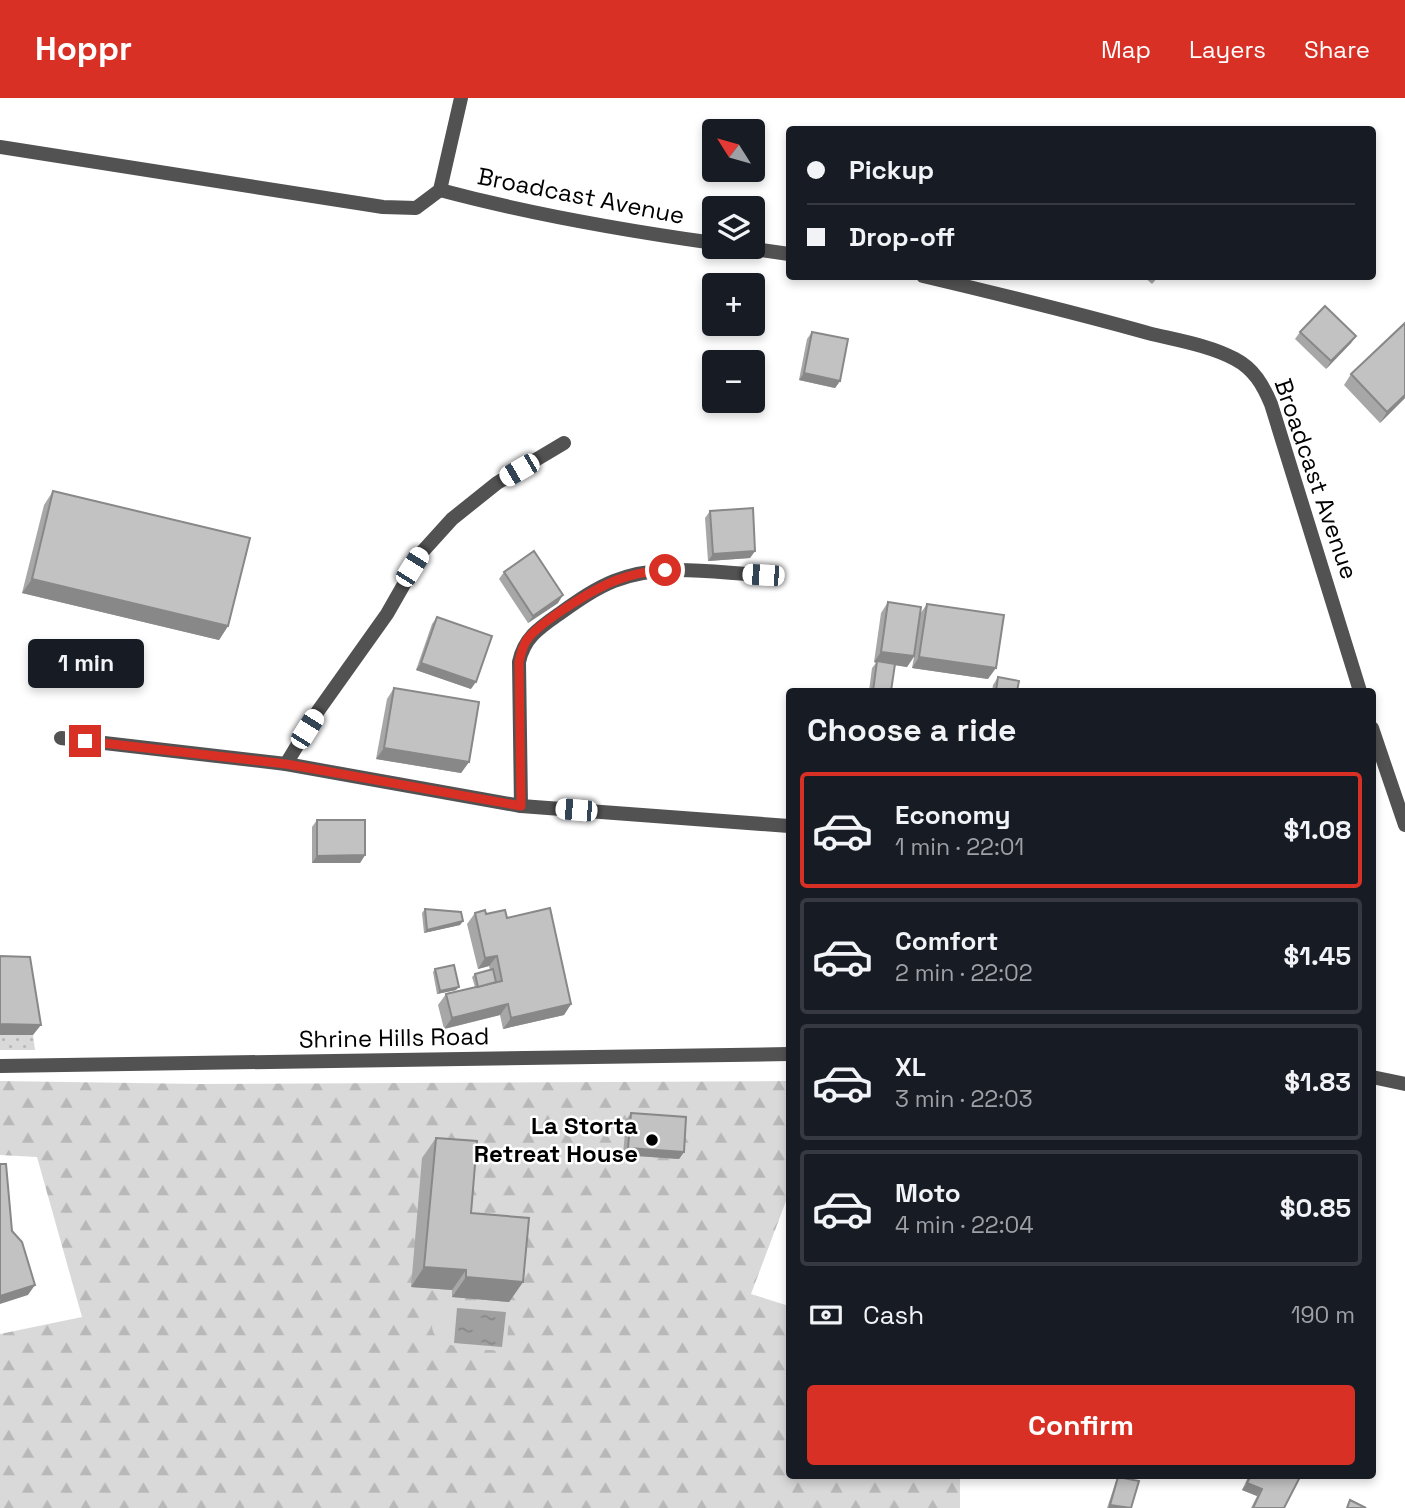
<!DOCTYPE html>
<meta charset="utf-8">
<style>
:root{--surface:#171b24;--page:#20242c;--text:#f1f3f6;--muted:#9ea1a6;--line:#363941;--accent:#d93025}
body{margin:0;font-family:"Space Grotesk",sans-serif;background:var(--page);color:var(--text);height:100vh;display:flex;flex-direction:column;font-size:26px;white-space:nowrap}
*{box-sizing:border-box;margin:0}
p{font-size:23px;color:var(--muted)}
.icon{flex:none;width:38px;height:38px;fill:none;stroke:currentColor;stroke-width:2;stroke-linecap:round;stroke-linejoin:round}
.map{position:relative;flex:1;overflow:hidden}
.details{position:absolute;left:786px;top:590px;width:590px;height:791px;display:flex;flex-direction:column;background:var(--surface);border-radius:7px;box-shadow:0 4px 10px #0003}
.details>*{flex:none}
.hud{position:absolute;left:786px;top:28px;width:590px;height:154px;border-radius:7px;box-shadow:0 4px 10px #0003;display:grid;align-content:center;height:154px;padding:0 21px;background:var(--surface)}
.needle{width:46px;rotate:307deg}
.tools{position:absolute;left:702px;top:21px;display:grid;gap:14px}
.tools a{display:grid;place-items:center;width:63px;height:63px;border-radius:7px;background:var(--surface);box-shadow:0 4px 10px #0003;font-size:35px}
.end{position:absolute;width:32px;height:32px;margin:-16px;border:9px solid #d93025;background:#fff;box-shadow:0 0 0 4px #fff}
.from{border-radius:50%}
.bubble{position:absolute;height:49px;border-radius:7px;background:var(--surface);box-shadow:0 4px 10px #0003;font-size:23px;font-weight:600;line-height:49px;text-align:center}
.car{position:absolute;width:21px;height:42px;margin:-21px -10px;border-radius:9px;box-shadow:0 0 5px 2px #0007;background:linear-gradient(#fff 24%,#345 0 40%,#fff 0 76%,#345 0 86%,#fff 0)}
.hud b{display:flex;align-items:center;gap:24px;height:66px;font-size:26px}
.hud b+b{border-top:2px solid var(--line)}
.hud i{width:18px;height:18px;background:var(--text)}
ul{padding:0;list-style:none}
li{display:flex;align-items:center;gap:21px;height:116px;margin:0 14px 10px;padding:0 7px;border:4px solid var(--line);border-radius:7px}
li div{flex:1}
li b{display:block;font-size:26px}
li em{font-style:normal;font-weight:600}
li.on{border-color:var(--accent)}
li>.icon{width:63px;height:63px;stroke-width:1.5}
h2{padding:0 21px;font-size:32px;line-height:84px}
.pay{display:flex;align-items:center;gap:18px;height:77px;padding:0 21px;font-size:26px}
.pay p{margin-inline-start:auto}
.action{display:flex;gap:14px;margin-top:auto;padding:14px 21px}
.action a{flex:1;height:80px;border-radius:7px;background:var(--accent);color:#fff;font-size:28px;font-weight:600;line-height:80px;text-align:center}
header{display:flex;align-items:center;gap:42px;box-sizing:border-box;height:98px;padding:0 35px;background:var(--accent);color:#fff}
header strong{font-size:33px}
nav{display:flex;gap:38px;margin-inline-start:auto;font-size:24px}
.map>svg:first-child{display:block}
.forest{fill:url(#forest-firs)}
.park{fill:#d9d9d9}
.garden{fill:url(#garden-dots)}
.water{fill:url(#water-ripples)}
.lines{fill:none;stroke-linecap:round;stroke-linejoin:round}
.minor{stroke:#525252;stroke-width:14}
.tertiary{stroke:#525252;stroke-width:14}
.wall{fill:#a7a7a7}
.shaded-wall{fill:#888}
.building{fill:#c2c2c2;stroke:#888;stroke-width:2}
.route{stroke:#d93025;stroke-width:9}
.poi-dot{fill:#000;stroke:#fff;stroke-width:2.5}
.labels{text-anchor:middle;stroke-width:5;stroke-linejoin:round;paint-order:stroke}
.street-label{font-size:24px;fill:#000;stroke:#fff}
.poi-label{font-size:24px;font-weight:bold;fill:#000;stroke:#fff;text-anchor:end}
</style>
<header>
<strong>Hoppr</strong>
<nav><a>Map</a><a>Layers</a><a>Share</a></nav>
</header>
<div class="map">
<svg width="1405" height="1410" viewBox="0 0 1405 1410">
<defs>
<pattern id="forest-firs" width="22" height="20" patternUnits="userSpaceOnUse" patternTransform="scale(1.75)"><rect width="22" height="20" fill="#d9d9d9"/><path d="M5 1l3.5 6h-7zM16 11l3.5 6h-7z" fill="#b8b8b8"/></pattern>
<pattern id="garden-dots" width="8" height="8" patternUnits="userSpaceOnUse" patternTransform="scale(1.75)"><rect width="8" height="8" fill="#d9d9d9"/><path d="M2 2h.1M6 6h.1" fill="none" stroke="#b8b8b8" stroke-width="1.8" stroke-linecap="round"/></pattern>
<pattern id="water-ripples" width="26" height="14" patternUnits="userSpaceOnUse" patternTransform="scale(1.75)"><rect width="26" height="14" fill="#a0a0a0"/><path d="M2 4q2-2 4 0t4 0M15 11q2-2 4 0t4 0" fill="none" stroke="#888"/></pattern>
</defs>
<rect width="100%" height="100%" fill="#fff"/>
<!-- forest -->
<path class="forest" d="M 0,983 L 201,986 L 789,983 L 789,1095 L 751,1196 L 789,1208 L 789,1377 L 960,1377 L 960,1410 L 0,1410 L 0,1236 L 82,1219 L 37,1059 L 0,1057 Z"/>
<!-- park -->
<path class="park" d="M 456,1204 L 510,1210 L 506,1253 C 486,1251 420,1255 434,1218 C 438,1208 446,1206 456,1204 Z"/>
<!-- garden -->
<path class="garden" d="M 0,936 L 33,937 L 35,952 L 0,952 Z"/>
<!-- water -->
<path class="water" d="M 457,1210 L 506,1214 L 502,1249 L 454,1245 Z"/>
<g class="lines">
<!-- minor -->
<g class="minor">
<path d="M 0,49 L 383,109 L 416,110 L 440,92 L 461,0"/>
<path d="M 440,92 C 530,116 621,132 714,145"/>
<path d="M 741,149 L 789,156"/>
<path d="M 923,178 C 999,196 1073,214 1148,235 C 1176,242 1209,247 1235,261 C 1254,271 1263,287 1271,306 L 1360,593"/>
<path d="M 1372,630 L 1405,727"/>
<path d="M 61,640 L 286,666 L 521,708 L 789,728"/>
<path d="M 286,666 L 318,613 L 387,516 L 423,453 L 452,421 L 497,385 L 564,345"/>
<path d="M 521,708 L 519,564 C 524,540 539,530 559,516 C 576,504 594,491 614,483 C 660,464 715,475 763,477"/>
</g>
<!-- tertiary -->
<g class="tertiary">
<path d="M 0,968 L 789,956"/>
<path d="M 1372,979 L 1405,986"/>
</g>
</g>
<!-- wall -->
<g class="wall">
<path d="M 1143,178 L 1159,178 L 1152,186 Z"/>
<path d="M 1405,225 L 1405,300 L 1380,325 L 1344,287 L 1351,276 Z"/>
<path d="M 812,234 L 840,283 L 835,290 L 799,282 L 807,241 Z"/>
<path d="M 1300,234 L 1356,238 L 1351,245 L 1326,271 L 1295,241 Z"/>
<path d="M 53,393 L 228,528 L 219,542 L 22,495 L 44,407 Z"/>
<path d="M 710,413 L 755,453 L 750,460 L 708,463 L 705,420 Z"/>
<path d="M 504,474 L 558,505 L 528,525 L 499,481 Z"/>
<path d="M 888,504 L 920,516 L 927,506 L 988,581 L 912,570 L 914,559 L 907,569 L 895,567 L 891,593 L 869,593 L 872,570 L 876,565 L 874,564 L 881,515 Z"/>
<path d="M 437,519 L 471,591 L 416,572 L 432,526 Z"/>
<path d="M 998,579 L 1017,593 L 992,593 L 993,587 Z"/>
<path d="M 394,590 L 469,664 L 461,675 L 376,661 L 387,601 Z"/>
<path d="M 317,722 L 365,757 L 360,765 L 312,765 L 312,729 Z"/>
<path d="M 425,811 L 463,823 L 460,827 L 424,835 L 422,815 Z"/>
<path d="M 475,815 L 507,820 L 571,906 L 564,917 L 503,931 L 500,917 L 444,931 L 438,907 L 446,896 L 475,889 L 472,879 L 475,876 L 490,872 L 489,868 L 478,871 L 467,826 Z"/>
<path d="M 435,871 L 456,892 L 437,896 L 433,874 Z"/>
<path d="M 631,1015 L 684,1054 L 679,1061 L 623,1057 L 626,1022 Z"/>
<path d="M 436,1040 L 471,1115 L 523,1184 L 509,1204 L 452,1199 L 452,1192 L 411,1189 L 422,1060 Z"/>
<path d="M 1249,1377 L 1301,1377 L 1284,1410 L 1251,1410 L 1257,1398 L 1242,1392 Z"/>
<path d="M 1118,1379 L 1131,1410 L 1107,1410 L 1116,1383 Z"/>
</g>
<!-- shaded-wall -->
<g class="shaded-wall">
<path d="M 1356,238 L 1351,245 L 1326,271 L 1331,263 Z"/>
<path d="M 804,275 L 840,283 L 835,290 L 799,282 Z"/>
<path d="M 1405,297 L 1405,300 L 1380,325 L 1387,314 Z"/>
<path d="M 755,453 L 750,460 L 708,463 L 713,456 Z"/>
<path d="M 32,481 L 228,528 L 219,542 L 22,495 Z"/>
<path d="M 563,497 L 558,505 L 528,525 L 533,518 Z"/>
<path d="M 881,554 L 914,558 L 907,569 L 874,564 Z"/>
<path d="M 919,559 L 996,570 L 988,581 L 912,570 Z"/>
<path d="M 421,565 L 476,584 L 471,591 L 416,572 Z"/>
<path d="M 384,650 L 469,664 L 461,675 L 376,661 Z"/>
<path d="M 365,757 L 360,765 L 312,765 L 317,758 Z"/>
<path d="M 463,823 L 460,827 L 424,835 L 427,832 Z"/>
<path d="M 497,858 L 489,868 L 478,871 L 485,860 Z"/>
<path d="M 459,889 L 456,892 L 437,896 L 440,893 Z"/>
<path d="M 508,906 L 500,917 L 444,931 L 452,920 Z"/>
<path d="M 571,906 L 564,917 L 503,931 L 511,920 Z"/>
<path d="M 0,926 L 41,927 L 33,937 L 0,937 Z"/>
<path d="M 628,1050 L 684,1054 L 679,1061 L 623,1057 Z"/>
<path d="M 424,1169 L 466,1172 L 452,1192 L 411,1189 Z"/>
<path d="M 466,1179 L 523,1184 L 509,1204 L 452,1199 Z"/>
<path d="M 35,1187 L 28,1197 L 0,1206 L 0,1198 Z"/>
<path d="M 1247,1385 L 1262,1391 L 1257,1398 L 1242,1392 Z"/>
<path d="M 1110,1407 L 1127,1410 L 1108,1410 Z"/>
</g>
<!-- building -->
<g class="building">
<path d="M 1325,208 L 1356,238 L 1331,263 L 1300,234 Z"/>
<path d="M 1405,225 L 1405,297 L 1387,314 L 1351,276 Z"/>
<path d="M 812,234 L 848,241 L 840,283 L 804,275 Z"/>
<path d="M 53,393 L 250,440 L 228,528 L 32,481 Z"/>
<path d="M 753,410 L 755,453 L 713,456 L 710,413 Z"/>
<path d="M 534,453 L 563,497 L 533,518 L 504,474 Z"/>
<path d="M 888,504 L 921,509 L 914,558 L 881,554 Z"/>
<path d="M 927,506 L 1004,517 L 996,570 L 919,559 Z"/>
<path d="M 437,519 L 492,538 L 476,584 L 421,565 Z"/>
<path d="M 877,563 L 895,566 L 891,593 L 873,593 Z"/>
<path d="M 998,579 L 1019,583 L 1017,593 L 996,593 Z"/>
<path d="M 394,590 L 479,604 L 469,664 L 384,650 Z"/>
<path d="M 317,722 L 365,722 L 365,757 L 317,758 Z"/>
<path d="M 550,810 L 571,906 L 511,920 L 508,906 L 452,920 L 446,896 L 502,883 L 497,858 L 485,860 L 475,815 L 485,812 L 486,816 L 505,812 L 507,820 Z"/>
<path d="M 425,811 L 461,814 L 463,823 L 427,832 Z"/>
<path d="M 0,858 L 30,859 L 41,927 L 0,926 Z"/>
<path d="M 454,867 L 459,889 L 440,893 L 435,871 Z"/>
<path d="M 493,871 L 496,884 L 478,889 L 475,876 Z"/>
<path d="M 631,1015 L 686,1019 L 684,1054 L 628,1050 Z"/>
<path d="M 436,1040 L 477,1043 L 471,1115 L 529,1120 L 523,1184 L 466,1179 L 466,1172 L 424,1169 Z"/>
<path d="M 0,1066 L 6,1066 L 12,1133 L 22,1144 L 35,1187 L 0,1198 Z"/>
<path d="M 1251,1377 L 1301,1377 L 1284,1410 L 1253,1410 L 1262,1391 L 1247,1385 Z"/>
<path d="M 1118,1379 L 1139,1383 L 1131,1410 L 1110,1407 Z"/>
<path d="M 1350,1402 L 1366,1410 L 1347,1410 Z"/>
</g>
<g class="lines">
<!-- route -->
<path class="route" d="M 85,643 L 286,666 L 521,708 L 519,564 C 521,555 523,546 529,539 C 545,521 595,490 617,482 C 633,476 648,473 665,472"/>
</g>
<!-- markers -->
<circle class="poi-dot" cx="652" cy="1042" r="7"/>
<g class="labels">
<!-- street labels -->
<g class="street-label">
<text transform="translate(581 98) rotate(11)" y="8">Broadcast Avenue</text>
<text transform="translate(1316 381) rotate(71)" y="8">Broadcast Avenue</text>
<text transform="translate(394 940) rotate(-1)" y="8">Shrine Hills Road</text>
</g>
<!-- poi labels -->
<g class="poi-label">
<text x="638" y="1036">La Storta<tspan x="638" dy="28">Retreat House</tspan></text>
</g>
</g>
</svg>
<div class="tools">
<a><svg class="needle" viewBox="-14 -14 28 28"><path d="M0-13l5 13h-10z" fill="#e53935"/><path d="M0 13l5-13h-10z" fill="#9ea1a6"/></svg></a>
<a><svg class="icon" aria-label="layers" viewBox="0 0 24 24"><path d="M12 4l9 5-9 5-9-5zM3 14l9 5 9-5"/></svg></a>
<a>+</a>
<a>−</a>
</div>
<i class="end from" style="left:665px;top:472px"></i>
<i class="end" style="left:85px;top:643px"></i>
<div class="bubble" style="left:28px;top:541px;width:116px">1 min</div>
<i class="car" style="left:519px;top:372px;rotate:240deg"></i>
<i class="car" style="left:412px;top:469px;rotate:32deg"></i>
<i class="car" style="left:763px;top:477px;rotate:273deg"></i>
<i class="car" style="left:307px;top:631px;rotate:32deg"></i>
<i class="car" style="left:576px;top:712px;rotate:275deg"></i>
<div class="hud">
<b><i class="from"></i>Pickup</b>
<b><i></i>Drop-off</b>
</div>
<section class="details">
<h2>Choose a ride</h2>
<ul>
<li class="on"><svg class="icon" aria-label="car" viewBox="0 0 24 24"><path d="M5 17H2v-5l4-1 3-4h7l3 4 3 1v5h-3M9 17h6M6 11h13"/><circle cx="7" cy="17" r="2"/><circle cx="17" cy="17" r="2"/></svg><div><b>Economy</b><p>1 min · 22:01</p></div><em>$1.08</em></li>
<li><svg class="icon" aria-label="car" viewBox="0 0 24 24"><path d="M5 17H2v-5l4-1 3-4h7l3 4 3 1v5h-3M9 17h6M6 11h13"/><circle cx="7" cy="17" r="2"/><circle cx="17" cy="17" r="2"/></svg><div><b>Comfort</b><p>2 min · 22:02</p></div><em>$1.45</em></li>
<li><svg class="icon" aria-label="car" viewBox="0 0 24 24"><path d="M5 17H2v-5l4-1 3-4h7l3 4 3 1v5h-3M9 17h6M6 11h13"/><circle cx="7" cy="17" r="2"/><circle cx="17" cy="17" r="2"/></svg><div><b>XL</b><p>3 min · 22:03</p></div><em>$1.83</em></li>
<li><svg class="icon" aria-label="car" viewBox="0 0 24 24"><path d="M5 17H2v-5l4-1 3-4h7l3 4 3 1v5h-3M9 17h6M6 11h13"/><circle cx="7" cy="17" r="2"/><circle cx="17" cy="17" r="2"/></svg><div><b>Moto</b><p>4 min · 22:04</p></div><em>$0.85</em></li>
</ul>
<div class="pay"><svg class="icon" aria-label="cash" viewBox="0 0 24 24"><path d="M3 7h18v10H3z"/><circle cx="12" cy="12" r="2"/></svg>Cash<p>190 m</p></div>
<div class="action"><a>Confirm</a></div>
</section>
</div>
